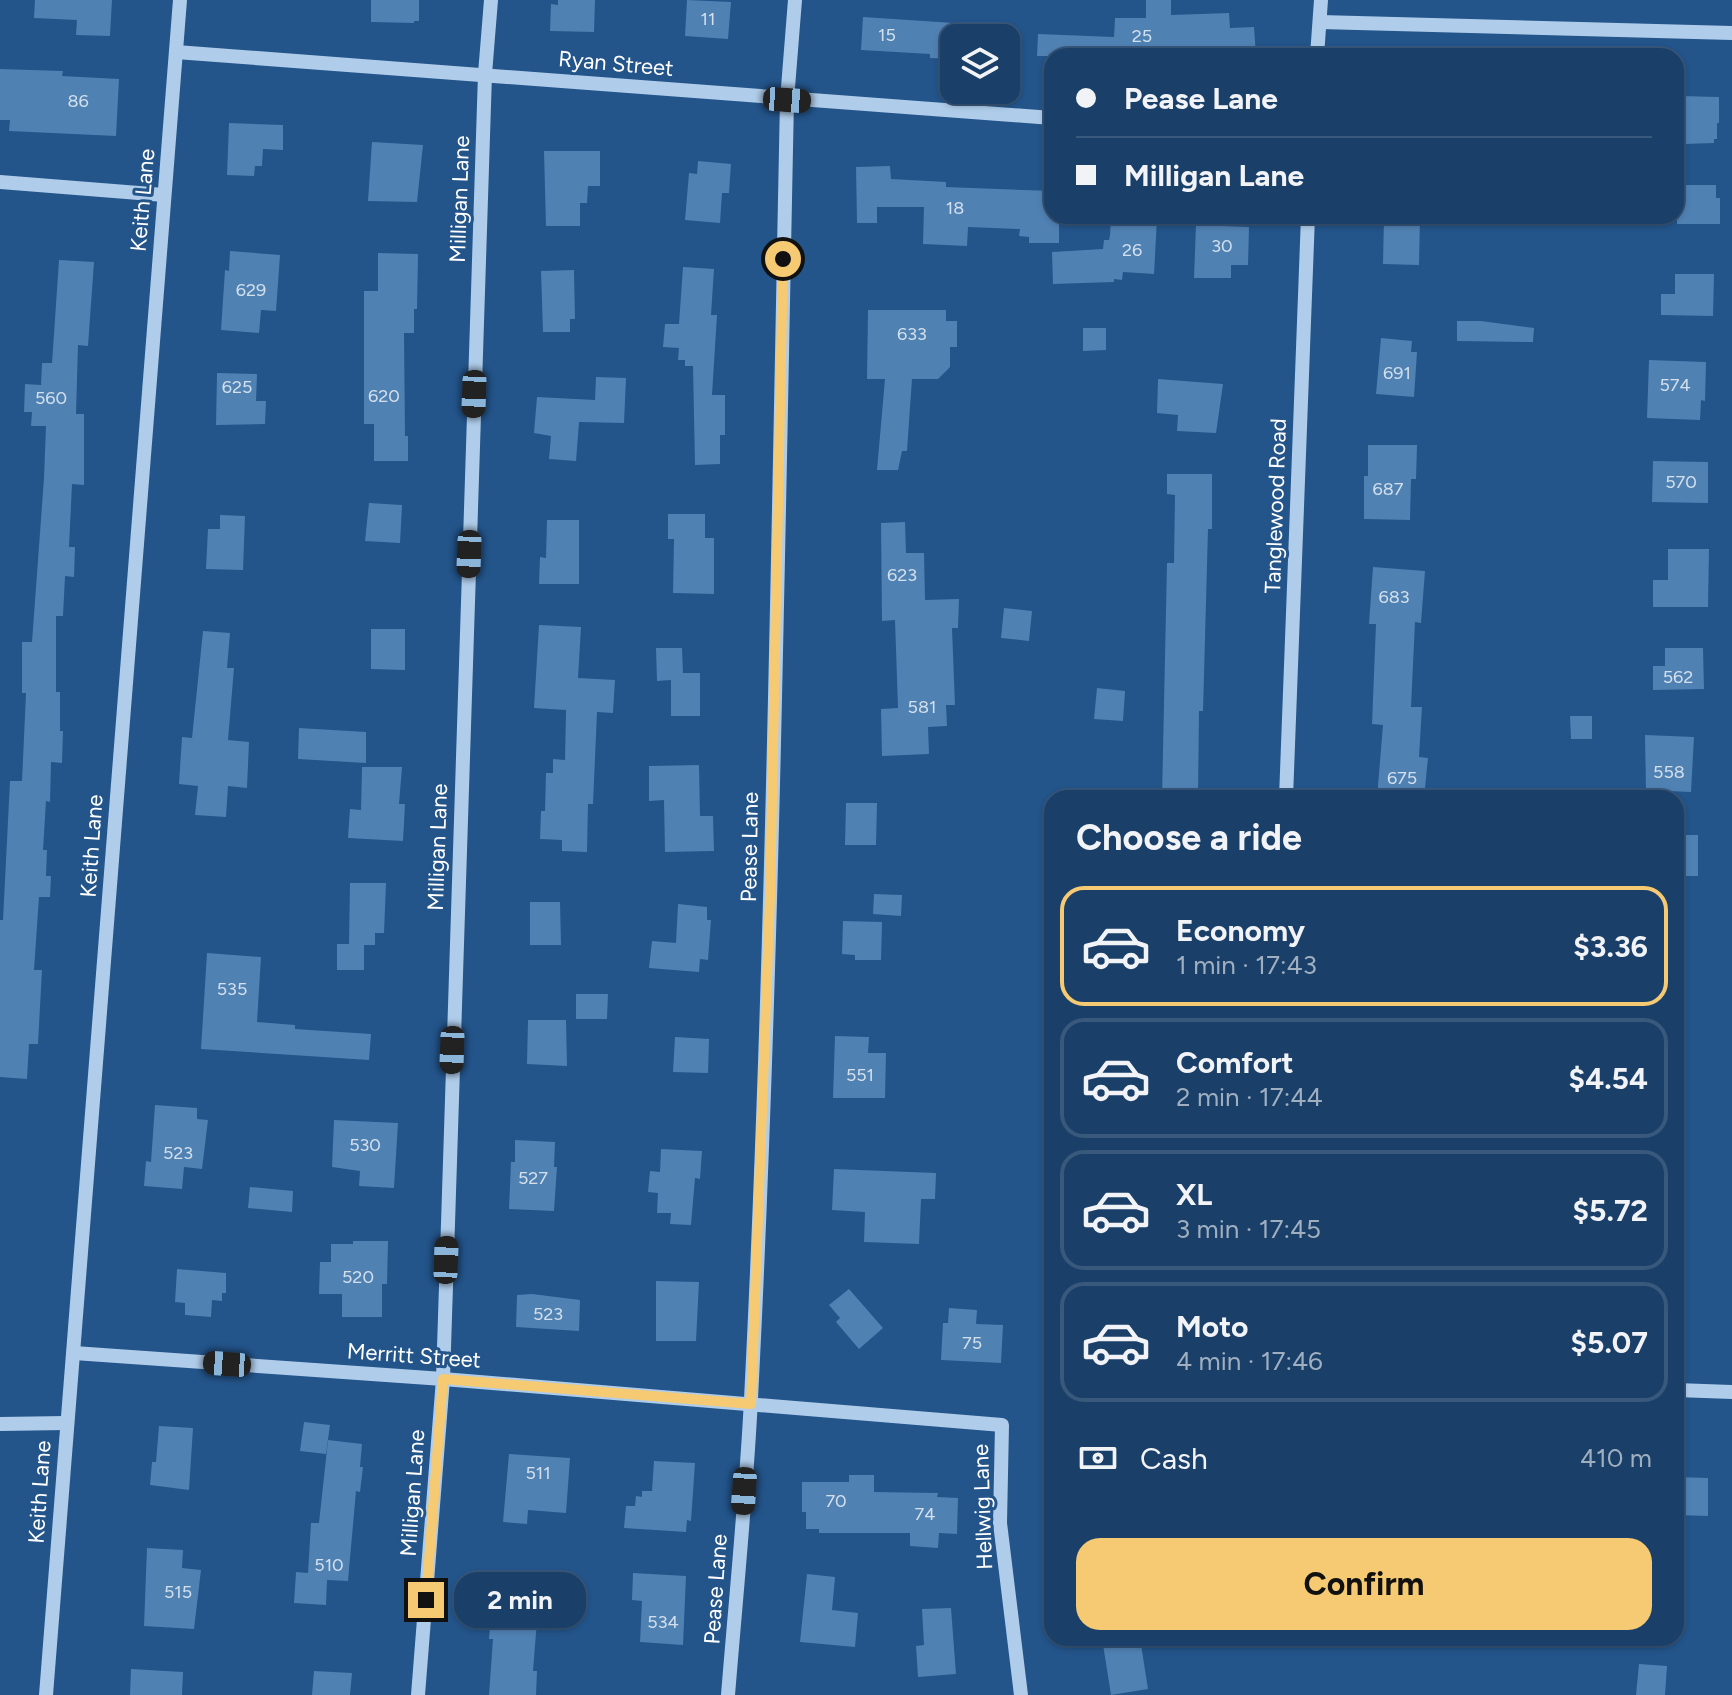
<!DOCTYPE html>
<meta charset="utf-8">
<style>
:root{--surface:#1a3f68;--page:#274a71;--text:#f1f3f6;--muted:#9fafc0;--line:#38587c;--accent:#f6ca72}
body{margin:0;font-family:Figtree,sans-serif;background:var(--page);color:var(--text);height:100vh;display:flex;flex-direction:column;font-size:30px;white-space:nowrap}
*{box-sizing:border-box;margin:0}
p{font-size:26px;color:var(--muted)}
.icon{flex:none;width:44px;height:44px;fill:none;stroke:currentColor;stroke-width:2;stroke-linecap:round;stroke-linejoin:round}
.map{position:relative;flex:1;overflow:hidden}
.details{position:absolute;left:1044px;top:790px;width:640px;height:856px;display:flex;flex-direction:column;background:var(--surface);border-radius:24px;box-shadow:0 2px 6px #0004,0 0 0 2px var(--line)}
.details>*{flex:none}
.guide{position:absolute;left:1044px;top:48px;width:640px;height:176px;border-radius:24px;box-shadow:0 2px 6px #0004,0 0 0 2px var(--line);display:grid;align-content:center;height:176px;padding:0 32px;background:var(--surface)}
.buttons{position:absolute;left:940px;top:24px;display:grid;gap:16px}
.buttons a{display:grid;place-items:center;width:80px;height:80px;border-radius:16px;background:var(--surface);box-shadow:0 2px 6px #0004,0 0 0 2px var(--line);font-size:40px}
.end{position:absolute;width:36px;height:36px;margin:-18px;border:10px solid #f6ca72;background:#111;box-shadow:0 0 0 4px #111}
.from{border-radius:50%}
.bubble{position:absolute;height:56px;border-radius:24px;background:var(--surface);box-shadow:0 2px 6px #0004,0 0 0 2px var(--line);font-size:26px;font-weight:700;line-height:56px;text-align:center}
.car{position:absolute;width:24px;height:48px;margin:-24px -12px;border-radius:10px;box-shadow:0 0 6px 2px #0007;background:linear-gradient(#222 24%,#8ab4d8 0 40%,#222 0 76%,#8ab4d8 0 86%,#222 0)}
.guide b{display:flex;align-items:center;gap:28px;height:76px;font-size:30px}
.guide b+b{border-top:2px solid var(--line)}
.guide i{width:20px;height:20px;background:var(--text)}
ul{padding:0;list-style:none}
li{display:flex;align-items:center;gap:24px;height:120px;margin:0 16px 12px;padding:0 16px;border:4px solid var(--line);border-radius:24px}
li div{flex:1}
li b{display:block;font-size:30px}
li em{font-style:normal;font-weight:700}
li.on{border-color:var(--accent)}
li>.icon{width:72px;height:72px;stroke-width:1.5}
h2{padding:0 32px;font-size:36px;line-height:96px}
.pay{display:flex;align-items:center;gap:20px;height:88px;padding:0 32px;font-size:30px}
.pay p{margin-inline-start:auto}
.cta{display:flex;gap:16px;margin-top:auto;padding:16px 32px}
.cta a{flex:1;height:92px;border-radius:24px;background:var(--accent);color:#111;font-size:32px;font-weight:700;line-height:92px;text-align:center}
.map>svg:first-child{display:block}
.building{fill:#5081b3}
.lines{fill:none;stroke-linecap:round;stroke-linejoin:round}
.minor{stroke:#afcdea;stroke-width:14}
.route{stroke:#f6ca72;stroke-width:10}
.labels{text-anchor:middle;stroke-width:6;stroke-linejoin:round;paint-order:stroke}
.number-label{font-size:18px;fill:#d3e0ec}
.street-label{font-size:22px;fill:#fff;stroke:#23548a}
</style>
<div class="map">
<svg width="1732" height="1695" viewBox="0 0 1732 1695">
<rect width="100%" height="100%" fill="#23548a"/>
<!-- building -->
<g class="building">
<path d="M 35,0 L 112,0 L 110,36 L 76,35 L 77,20 L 34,18 Z"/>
<path d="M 371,0 L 419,0 L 419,21 L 414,21 L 414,23 L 371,22 Z"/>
<path d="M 558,0 L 595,0 L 594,32 L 550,31 L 551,4 L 558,5 Z"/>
<path d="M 687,0 L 731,2 L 728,39 L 685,36 Z"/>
<path d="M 1146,0 L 1171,0 L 1171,15 L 1229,13 L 1230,28 L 1254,27 L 1256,56 L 1037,56 L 1038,34 L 1114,37 L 1115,18 L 1146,18 Z"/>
<path d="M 863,17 L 954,23 L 954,59 L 930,58 L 930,54 L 861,50 Z"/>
<path d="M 0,69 L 63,71 L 62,76 L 119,79 L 116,136 L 9,131 L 10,120 L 0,120 Z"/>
<path d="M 1680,96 L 1719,97 L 1719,123 L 1717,123 L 1717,139 L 1714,139 L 1714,143 L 1684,144 L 1684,138 L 1680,138 Z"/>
<path d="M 229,123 L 283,125 L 283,150 L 263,149 L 262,166 L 255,166 L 254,176 L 227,175 Z"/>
<path d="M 372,142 L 423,145 L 417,202 L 368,201 Z"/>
<path d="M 544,151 L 600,151 L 600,186 L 588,186 L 587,203 L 580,203 L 580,226 L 546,226 Z"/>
<path d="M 698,161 L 731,164 L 729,193 L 722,193 L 720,223 L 685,220 L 689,173 L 697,174 Z"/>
<path d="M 890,166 L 891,179 L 946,182 L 946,187 L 1052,191 L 1052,216 L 1059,216 L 1059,243 L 1029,243 L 1029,237 L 1019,236 L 1020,229 L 968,227 L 967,246 L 923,244 L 924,207 L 877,207 L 877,223 L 857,223 L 856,167 Z"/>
<path d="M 1677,185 L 1716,185 L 1716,198 L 1720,198 L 1720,224 L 1677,224 Z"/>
<path d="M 1126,217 L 1157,219 L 1154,274 L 1123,272 L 1122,280 L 1114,279 L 1114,282 L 1053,284 L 1052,252 L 1103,249 L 1104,240 L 1109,240 L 1110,235 L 1111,218 Z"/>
<path d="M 1384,217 L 1420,218 L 1419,265 L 1383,264 Z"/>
<path d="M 1196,225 L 1249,227 L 1248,265 L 1231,265 L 1231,278 L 1194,278 Z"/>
<path d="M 230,251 L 280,255 L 276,311 L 261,310 L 259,333 L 221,330 L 225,270 L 229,271 Z"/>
<path d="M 378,253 L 418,254 L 417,309 L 414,309 L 414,333 L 404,333 L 405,436 L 408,436 L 408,461 L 374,461 L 374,424 L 364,424 L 364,291 L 378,291 Z"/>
<path d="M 59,260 L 94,262 L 88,346 L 78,345 L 76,414 L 84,414 L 84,485 L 72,484 L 69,547 L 75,547 L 74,577 L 65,576 L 63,616 L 56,616 L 56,692 L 60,692 L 60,731 L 63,731 L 62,763 L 51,762 L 50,802 L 46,801 L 43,850 L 47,850 L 46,876 L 51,876 L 50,897 L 39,897 L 34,970 L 42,970 L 38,1044 L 29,1044 L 27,1079 L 0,1077 L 0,920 L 3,920 L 10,781 L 22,781 L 26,693 L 22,693 L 22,642 L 32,642 L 44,478 L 46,426 L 31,426 L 32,412 L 24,412 L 25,384 L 41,385 L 42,363 L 52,363 Z"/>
<path d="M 683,267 L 714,269 L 711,315 L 717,315 L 712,395 L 725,395 L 725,435 L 720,435 L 720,464 L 695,465 L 693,366 L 685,366 L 685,360 L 678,360 L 679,348 L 663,347 L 665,324 L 679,324 Z"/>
<path d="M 574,270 L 575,319 L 570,319 L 570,332 L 543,332 L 541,271 Z"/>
<path d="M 1675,274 L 1714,274 L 1713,316 L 1661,315 L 1661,294 L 1675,294 Z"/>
<path d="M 868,310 L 946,310 L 946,321 L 957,321 L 957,347 L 950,347 L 950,367 L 938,379 L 912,379 L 907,451 L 902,451 L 898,470 L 877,470 L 885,379 L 867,379 Z"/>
<path d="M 1457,321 L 1481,321 L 1534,328 L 1533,342 L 1457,341 Z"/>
<path d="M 1083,328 L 1106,328 L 1106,350 L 1083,351 Z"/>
<path d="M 1381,338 L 1412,341 L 1411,352 L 1417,352 L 1414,397 L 1376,394 Z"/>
<path d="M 1649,360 L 1706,362 L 1705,401 L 1701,400 L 1700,420 L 1647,418 Z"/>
<path d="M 217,373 L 257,374 L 256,401 L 266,401 L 265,424 L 216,425 Z"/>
<path d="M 596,377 L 626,378 L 624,423 L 579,422 L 576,461 L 549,459 L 551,436 L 534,433 L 537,397 L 595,400 Z"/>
<path d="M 1158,379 L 1223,384 L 1216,433 L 1177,431 L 1178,415 L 1157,413 Z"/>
<path d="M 1368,445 L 1417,445 L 1416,479 L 1411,479 L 1410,520 L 1364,519 L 1364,476 L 1368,476 Z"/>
<path d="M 1653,461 L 1708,462 L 1708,503 L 1652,502 Z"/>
<path d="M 1167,474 L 1212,474 L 1212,529 L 1208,529 L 1203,711 L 1199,711 L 1198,798 L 1162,798 L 1167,563 L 1174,563 L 1175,495 L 1167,494 Z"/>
<path d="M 369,503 L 402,505 L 400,543 L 365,541 Z"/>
<path d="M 668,514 L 705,514 L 705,538 L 714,538 L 714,594 L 673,593 L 674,539 L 668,539 Z"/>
<path d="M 220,515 L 245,516 L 243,570 L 206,569 L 208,529 L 220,529 Z"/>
<path d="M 547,520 L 579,520 L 579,584 L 539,584 L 540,557 L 546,558 Z"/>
<path d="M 905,522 L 906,553 L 924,553 L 925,600 L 959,599 L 958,628 L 952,628 L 955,705 L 946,705 L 947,726 L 928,727 L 929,754 L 882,756 L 881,709 L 898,708 L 895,620 L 882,621 L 881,523 Z"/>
<path d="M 1668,549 L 1709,549 L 1708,607 L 1653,607 L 1653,580 L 1668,580 Z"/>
<path d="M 1373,567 L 1425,571 L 1421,623 L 1415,622 L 1411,707 L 1422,707 L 1419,757 L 1428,758 L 1424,798 L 1377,798 L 1383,725 L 1372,724 L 1376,624 L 1369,624 Z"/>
<path d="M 1004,608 L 1032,611 L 1029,641 L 1001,638 Z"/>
<path d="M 539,625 L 581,627 L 578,678 L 615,680 L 613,713 L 597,712 L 593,804 L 588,804 L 587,852 L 562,851 L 562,840 L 540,839 L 541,811 L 545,811 L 546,773 L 553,773 L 553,759 L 565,760 L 566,710 L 534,708 Z"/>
<path d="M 371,629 L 405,629 L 405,670 L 371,669 Z"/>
<path d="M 203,631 L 230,633 L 227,668 L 234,668 L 228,740 L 249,742 L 247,788 L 228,786 L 226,817 L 195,815 L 198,786 L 179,784 L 182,737 L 192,738 Z"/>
<path d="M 656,648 L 682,648 L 683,673 L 700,673 L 700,716 L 671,716 L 671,680 L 657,681 Z"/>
<path d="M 1665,648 L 1703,648 L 1704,689 L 1653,690 L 1653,666 L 1665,666 Z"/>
<path d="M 1097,688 L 1125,691 L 1123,721 L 1094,719 Z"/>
<path d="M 1570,716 L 1592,716 L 1592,739 L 1571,739 Z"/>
<path d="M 299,728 L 366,732 L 366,763 L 298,759 Z"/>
<path d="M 1645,735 L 1694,737 L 1691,792 L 1646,790 Z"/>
<path d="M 699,765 L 700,816 L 713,816 L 714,851 L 665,852 L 664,800 L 649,801 L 649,766 Z"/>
<path d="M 362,767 L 402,767 L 399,804 L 405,804 L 403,841 L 348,838 L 350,809 L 361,810 Z"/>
<path d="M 846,803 L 877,803 L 876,845 L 845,845 Z"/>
<rect x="1676" y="835" width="22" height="41"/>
<path d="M 350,883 L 386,883 L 384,933 L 375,933 L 375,945 L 364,945 L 364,970 L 337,970 L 337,944 L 349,944 Z"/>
<path d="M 874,894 L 902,895 L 901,916 L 873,914 Z"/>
<path d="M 530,902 L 560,902 L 561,945 L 530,945 Z"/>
<path d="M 678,904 L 707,907 L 707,920 L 711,920 L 708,960 L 700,959 L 699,972 L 649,968 L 652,941 L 676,943 Z"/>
<path d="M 843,921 L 882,922 L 881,960 L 855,960 L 855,955 L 842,954 Z"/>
<path d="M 207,953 L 261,957 L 257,1022 L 295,1025 L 295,1029 L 371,1034 L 369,1060 L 201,1049 Z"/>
<path d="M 576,994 L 608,994 L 607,1019 L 576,1019 Z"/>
<path d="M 528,1020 L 566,1020 L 567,1066 L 527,1064 Z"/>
<path d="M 835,1036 L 869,1037 L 868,1053 L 886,1053 L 885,1098 L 833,1098 Z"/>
<path d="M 675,1037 L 709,1039 L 708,1073 L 673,1072 Z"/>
<path d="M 155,1105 L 197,1108 L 197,1119 L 208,1120 L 202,1169 L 184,1167 L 182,1189 L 144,1186 L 146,1161 L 151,1162 Z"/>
<path d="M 334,1120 L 398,1123 L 394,1188 L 359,1186 L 360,1171 L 332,1167 Z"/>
<path d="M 515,1140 L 555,1142 L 554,1167 L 557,1167 L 554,1211 L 509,1209 L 511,1162 L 515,1162 Z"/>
<path d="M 661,1149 L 702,1151 L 700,1179 L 695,1178 L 691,1225 L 670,1224 L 671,1213 L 657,1213 L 658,1193 L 648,1192 L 650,1171 L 660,1172 Z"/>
<path d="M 834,1169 L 936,1173 L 935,1199 L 921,1199 L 919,1244 L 864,1242 L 865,1212 L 832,1210 Z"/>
<path d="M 250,1187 L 293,1191 L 292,1212 L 248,1208 Z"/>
<path d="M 353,1241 L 388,1241 L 387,1284 L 382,1284 L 382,1317 L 342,1317 L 342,1294 L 319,1294 L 320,1262 L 331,1262 L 331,1244 L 353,1244 Z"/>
<path d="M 177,1269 L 226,1273 L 226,1293 L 222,1293 L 222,1301 L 212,1300 L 211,1317 L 185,1315 L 185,1303 L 175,1302 Z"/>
<path d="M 656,1281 L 699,1282 L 696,1341 L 656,1341 Z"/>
<path d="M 849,1289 L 883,1328 L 859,1349 L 836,1322 L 840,1318 L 829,1305 Z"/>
<path d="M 532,1294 L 580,1300 L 579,1331 L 516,1327 L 517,1295 Z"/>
<path d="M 949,1308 L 977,1310 L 976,1324 L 1003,1325 L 1001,1363 L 941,1360 L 943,1323 L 948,1323 Z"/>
<path d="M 304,1422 L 330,1425 L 326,1454 L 300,1451 Z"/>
<path d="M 159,1426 L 193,1428 L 189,1490 L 150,1485 L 152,1462 L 156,1462 Z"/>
<path d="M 328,1440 L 362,1444 L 360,1467 L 363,1467 L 360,1492 L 356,1491 L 348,1581 L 327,1580 L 326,1605 L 294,1603 L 296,1572 L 308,1573 L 311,1523 L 319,1523 Z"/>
<path d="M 509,1454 L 570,1458 L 566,1513 L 528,1510 L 527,1524 L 503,1522 Z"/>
<path d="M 654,1461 L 695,1463 L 691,1521 L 687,1520 L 686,1532 L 624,1528 L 626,1506 L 635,1506 L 636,1496 L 642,1497 L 642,1491 L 652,1491 Z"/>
<path d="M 849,1475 L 874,1475 L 874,1492 L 938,1493 L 937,1497 L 958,1498 L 957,1534 L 939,1533 L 938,1548 L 910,1546 L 910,1533 L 819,1533 L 819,1529 L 806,1529 L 806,1512 L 802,1512 L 802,1482 L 849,1482 Z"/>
<path d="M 1676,1477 L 1708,1478 L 1708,1516 L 1676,1515 Z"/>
<path d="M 147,1548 L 183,1550 L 182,1568 L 201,1570 L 194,1629 L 144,1626 Z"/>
<path d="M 505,1571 L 544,1573 L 543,1595 L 539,1595 L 533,1671 L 537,1671 L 536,1695 L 489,1695 L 493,1639 L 489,1639 L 491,1614 L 502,1615 Z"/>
<path d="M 633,1573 L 686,1576 L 683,1645 L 640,1642 L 642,1601 L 632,1600 Z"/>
<path d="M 807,1574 L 835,1577 L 832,1610 L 858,1613 L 855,1647 L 800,1642 Z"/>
<path d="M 951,1608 L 956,1674 L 918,1677 L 916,1646 L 924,1645 L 922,1609 Z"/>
<path d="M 1102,1638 L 1140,1638 L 1148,1689 L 1111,1695 Z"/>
<path d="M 1639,1664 L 1667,1666 L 1665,1695 L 1636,1695 Z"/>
<path d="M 131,1669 L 183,1672 L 182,1695 L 130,1695 Z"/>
<path d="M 314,1671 L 352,1673 L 350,1695 L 312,1695 Z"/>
</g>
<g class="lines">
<!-- minor -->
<g class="minor">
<path d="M 1320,22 L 1732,33"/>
<path d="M 176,52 L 1052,118"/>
<path d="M 1317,56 L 1321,0"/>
<path d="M 0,182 L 164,195"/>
<path d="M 1286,798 L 1308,216"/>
<path d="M 74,1353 L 443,1379 L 1002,1425 L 1000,1523 L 1021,1695"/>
<path d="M 1676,1390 L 1732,1392"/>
<path d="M 0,1424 L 66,1423"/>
<path d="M 46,1695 L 180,0"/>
<path d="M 418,1695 L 443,1379 L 485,74 L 491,0"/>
<path d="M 728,1695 C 736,1596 746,1498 751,1399 C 773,966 778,533 787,100 L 795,0"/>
</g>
</g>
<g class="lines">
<!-- route -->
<path class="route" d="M 426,1600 L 443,1379 L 751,1404 L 770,896 L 783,259"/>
</g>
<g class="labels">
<!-- number labels -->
<g class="number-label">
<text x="708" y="25">11</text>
<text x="887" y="41">15</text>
<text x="1142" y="42">25</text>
<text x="78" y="107">86</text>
<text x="955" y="214">18</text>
<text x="1222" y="252">30</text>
<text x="1132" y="256">26</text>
<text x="251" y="296">629</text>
<text x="912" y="340">633</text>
<text x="1397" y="379">691</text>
<text x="1675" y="391">574</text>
<text x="237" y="393">625</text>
<text x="384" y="402">620</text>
<text x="51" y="404">560</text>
<text x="1681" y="488">570</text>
<text x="1388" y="495">687</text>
<text x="902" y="581">623</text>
<text x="1394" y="603">683</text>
<text x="1678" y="683">562</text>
<text x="922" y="713">581</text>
<text x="1669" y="778">558</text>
<text x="1402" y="784">675</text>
<text x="232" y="995">535</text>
<text x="860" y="1081">551</text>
<text x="365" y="1151">530</text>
<text x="178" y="1159">523</text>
<text x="533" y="1184">527</text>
<text x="358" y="1283">520</text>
<text x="548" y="1320">523</text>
<text x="972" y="1349">75</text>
<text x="538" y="1479">511</text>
<text x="836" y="1507">70</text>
<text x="925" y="1520">74</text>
<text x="329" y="1571">510</text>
<text x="178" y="1598">515</text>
<text x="663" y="1628">534</text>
</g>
<!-- street labels -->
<g class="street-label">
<text transform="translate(616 63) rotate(5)" y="8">Ryan Street</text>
<text transform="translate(459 199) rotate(-88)" y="8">Milligan Lane</text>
<text transform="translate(142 200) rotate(-85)" y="8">Keith Lane</text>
<text transform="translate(1275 506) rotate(-88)" y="8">Tanglewood Road</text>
<text transform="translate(91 846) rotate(-86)" y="8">Keith Lane</text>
<text transform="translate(437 847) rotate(-88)" y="8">Milligan Lane</text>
<text transform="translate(749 847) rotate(-89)" y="8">Pease Lane</text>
<text transform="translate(414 1355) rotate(4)" y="8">Merritt Street</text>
<text transform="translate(39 1492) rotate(-86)" y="8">Keith Lane</text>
<text transform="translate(412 1493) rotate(-86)" y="8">Milligan Lane</text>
<text transform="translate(982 1507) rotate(-92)" y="8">Hellwig Lane</text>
<text transform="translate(715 1589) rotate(-86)" y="8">Pease Lane</text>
</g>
</g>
</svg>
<div class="buttons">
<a><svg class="icon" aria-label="layers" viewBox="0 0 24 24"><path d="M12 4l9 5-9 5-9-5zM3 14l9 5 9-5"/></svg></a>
</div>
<i class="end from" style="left:783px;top:259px"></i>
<i class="end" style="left:426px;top:1600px"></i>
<div class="bubble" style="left:454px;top:1572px;width:132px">2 min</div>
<i class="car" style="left:787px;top:100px;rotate:94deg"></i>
<i class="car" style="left:474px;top:394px;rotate:182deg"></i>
<i class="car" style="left:469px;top:554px;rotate:182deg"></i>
<i class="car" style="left:452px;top:1050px;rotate:182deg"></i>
<i class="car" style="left:446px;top:1260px;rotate:2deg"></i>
<i class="car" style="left:227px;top:1364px;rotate:274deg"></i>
<i class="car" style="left:744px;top:1491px;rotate:184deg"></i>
<div class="guide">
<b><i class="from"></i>Pease Lane</b>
<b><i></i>Milligan Lane</b>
</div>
<section class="details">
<h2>Choose a ride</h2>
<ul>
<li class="on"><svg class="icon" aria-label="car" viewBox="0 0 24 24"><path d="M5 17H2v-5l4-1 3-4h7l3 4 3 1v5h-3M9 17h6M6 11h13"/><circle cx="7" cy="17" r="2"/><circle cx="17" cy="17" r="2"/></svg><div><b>Economy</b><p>1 min · 17:43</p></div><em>$3.36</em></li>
<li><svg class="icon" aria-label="car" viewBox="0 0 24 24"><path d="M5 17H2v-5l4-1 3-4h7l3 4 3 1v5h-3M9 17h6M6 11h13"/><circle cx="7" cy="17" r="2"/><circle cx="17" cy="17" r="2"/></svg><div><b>Comfort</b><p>2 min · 17:44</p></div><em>$4.54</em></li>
<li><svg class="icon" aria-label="car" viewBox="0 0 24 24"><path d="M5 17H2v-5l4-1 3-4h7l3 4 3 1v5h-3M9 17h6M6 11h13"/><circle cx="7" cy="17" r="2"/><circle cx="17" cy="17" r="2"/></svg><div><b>XL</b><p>3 min · 17:45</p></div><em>$5.72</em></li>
<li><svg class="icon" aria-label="car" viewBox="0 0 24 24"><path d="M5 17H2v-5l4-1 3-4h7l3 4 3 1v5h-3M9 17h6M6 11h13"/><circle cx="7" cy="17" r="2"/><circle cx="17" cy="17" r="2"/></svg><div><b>Moto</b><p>4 min · 17:46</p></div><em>$5.07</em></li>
</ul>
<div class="pay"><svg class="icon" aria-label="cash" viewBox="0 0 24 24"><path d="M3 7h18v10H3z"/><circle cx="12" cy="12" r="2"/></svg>Cash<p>410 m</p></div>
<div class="cta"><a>Confirm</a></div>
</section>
</div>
